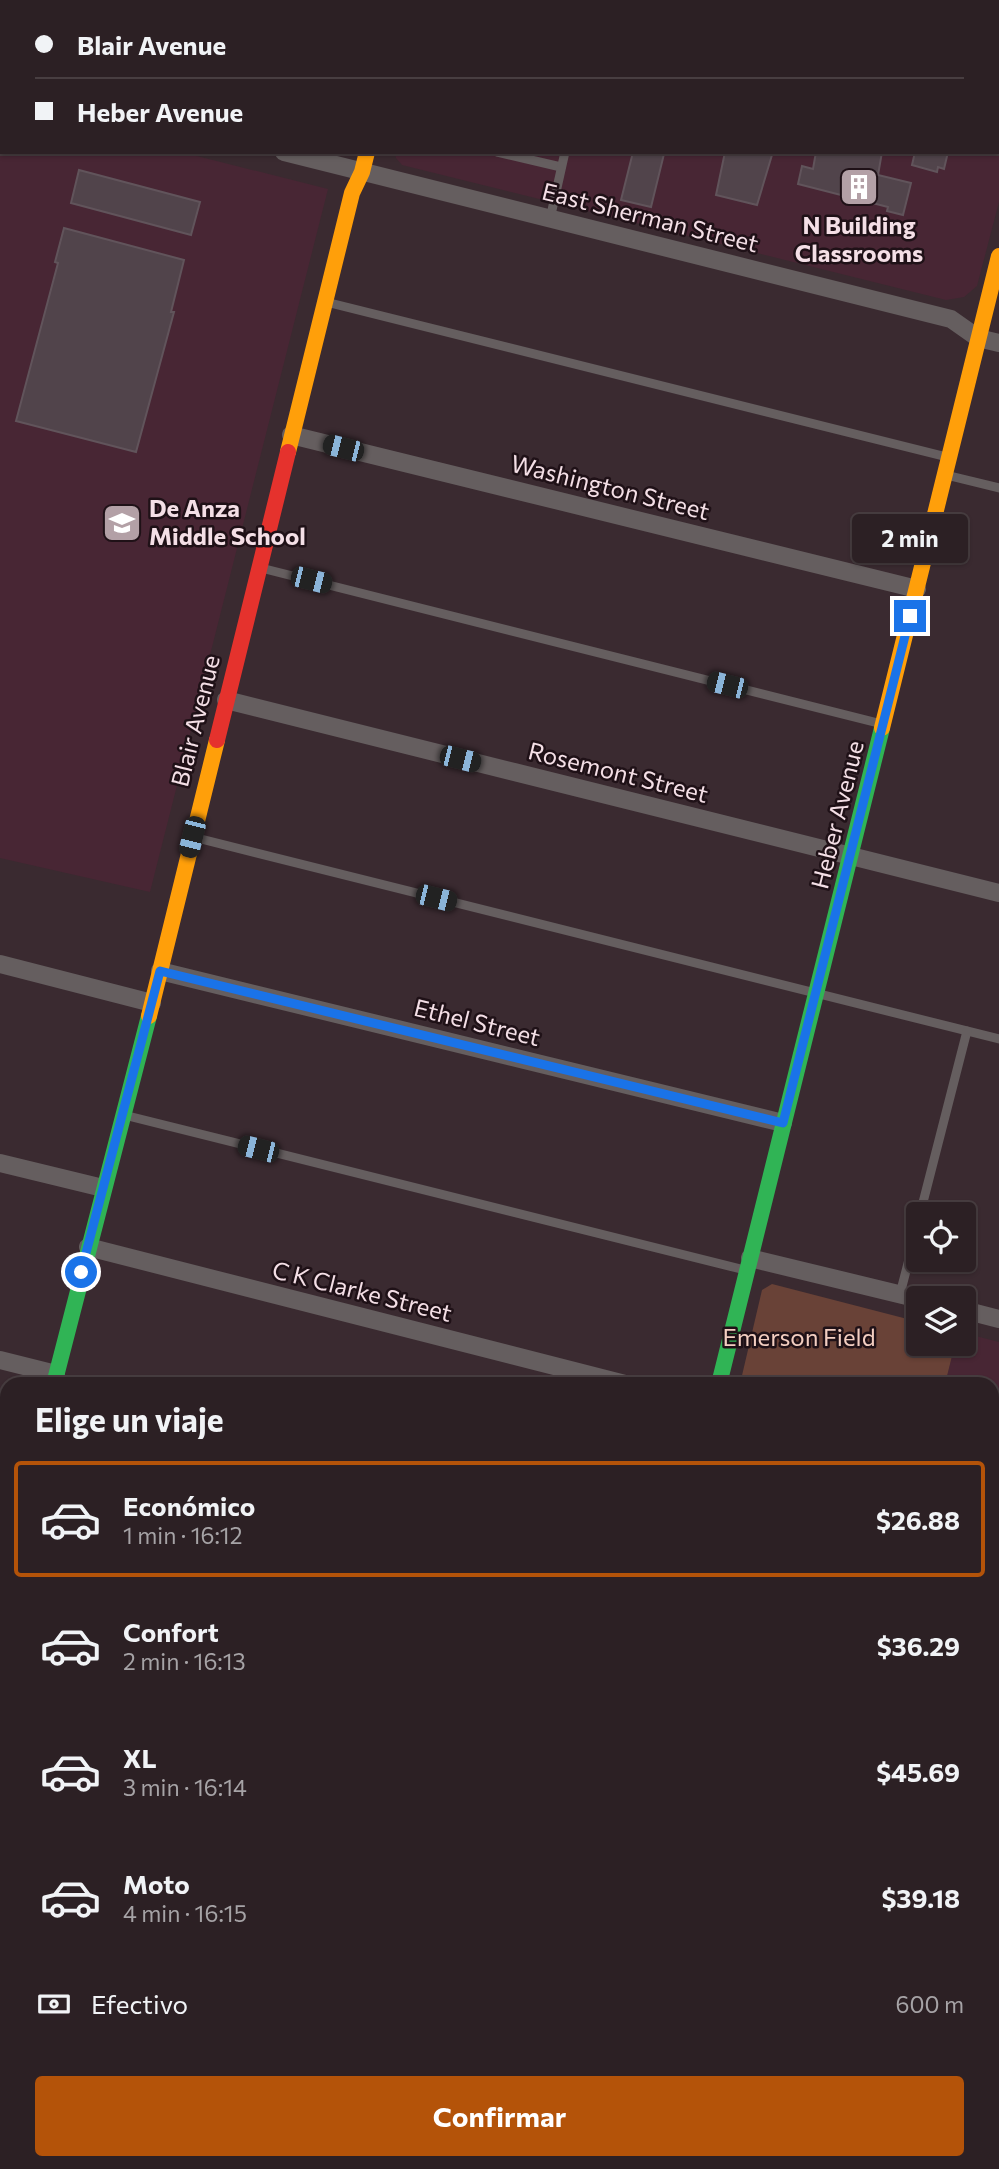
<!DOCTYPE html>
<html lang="es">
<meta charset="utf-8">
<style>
:root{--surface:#2c2024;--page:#382d31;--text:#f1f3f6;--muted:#a6a3a6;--line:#483e41;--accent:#b45309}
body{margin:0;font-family:Commissioner,sans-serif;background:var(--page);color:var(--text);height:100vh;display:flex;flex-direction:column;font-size:26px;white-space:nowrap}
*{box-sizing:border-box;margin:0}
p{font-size:23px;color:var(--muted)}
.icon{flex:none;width:38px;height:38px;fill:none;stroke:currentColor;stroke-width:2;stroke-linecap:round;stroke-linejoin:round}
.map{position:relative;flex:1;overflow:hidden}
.side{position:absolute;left:0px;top:1377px;width:999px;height:793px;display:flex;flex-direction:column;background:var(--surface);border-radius:21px 21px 0 0;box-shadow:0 2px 5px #0004,0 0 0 2px var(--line)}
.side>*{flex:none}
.top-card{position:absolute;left:0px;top:0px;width:999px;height:154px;box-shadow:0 2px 5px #0004,0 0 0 2px var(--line);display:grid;align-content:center;height:154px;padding:0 35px;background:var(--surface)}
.buttons{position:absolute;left:906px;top:1202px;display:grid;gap:14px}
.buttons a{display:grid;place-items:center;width:70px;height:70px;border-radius:7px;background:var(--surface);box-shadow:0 2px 5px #0004,0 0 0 2px var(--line);font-size:35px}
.end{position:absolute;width:32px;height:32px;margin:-16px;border:9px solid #1a73e8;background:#fff;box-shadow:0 0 0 4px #fff}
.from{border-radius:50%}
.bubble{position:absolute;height:49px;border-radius:7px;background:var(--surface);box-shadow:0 2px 5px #0004,0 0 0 2px var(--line);font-size:23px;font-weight:700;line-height:49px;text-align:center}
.car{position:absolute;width:21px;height:42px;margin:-21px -10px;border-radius:9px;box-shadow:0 0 5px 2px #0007;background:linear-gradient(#222 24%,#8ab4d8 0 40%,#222 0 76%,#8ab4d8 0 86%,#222 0)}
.top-card b{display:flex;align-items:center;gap:24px;height:66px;font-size:26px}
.top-card b+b{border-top:2px solid var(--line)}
.top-card i{width:18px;height:18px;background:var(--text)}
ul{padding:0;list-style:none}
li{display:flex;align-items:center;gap:21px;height:116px;margin:0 14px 10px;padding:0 21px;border:4px solid transparent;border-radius:7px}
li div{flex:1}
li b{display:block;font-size:26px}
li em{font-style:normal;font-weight:700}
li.active{border-color:var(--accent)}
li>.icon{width:63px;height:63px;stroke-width:1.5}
h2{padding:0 35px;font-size:32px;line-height:84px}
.pay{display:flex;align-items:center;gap:18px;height:77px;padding:0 35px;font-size:26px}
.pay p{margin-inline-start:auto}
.primary-button{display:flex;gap:14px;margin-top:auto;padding:14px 35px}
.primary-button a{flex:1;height:80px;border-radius:7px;background:var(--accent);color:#fff;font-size:28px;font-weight:700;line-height:80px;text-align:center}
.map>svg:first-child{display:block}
.built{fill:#482634}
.green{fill:#694237}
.building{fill:#51444b;stroke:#61545b;stroke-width:2}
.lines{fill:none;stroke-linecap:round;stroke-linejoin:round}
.lane{stroke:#655e5f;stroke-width:9}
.street{stroke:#655e5f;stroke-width:18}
.fast{stroke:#30b455;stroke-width:16}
.slow{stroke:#ff9f0a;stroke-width:16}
.jam{stroke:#e5322d;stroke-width:16}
.route{stroke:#1a73e8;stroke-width:9}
.labels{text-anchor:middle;stroke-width:5;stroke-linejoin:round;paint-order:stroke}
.street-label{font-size:24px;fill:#f4dfe6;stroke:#1f1117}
.poi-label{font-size:24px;font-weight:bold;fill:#f4dfe6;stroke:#1f1117}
.park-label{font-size:24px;fill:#f3cec1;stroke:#1f1117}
</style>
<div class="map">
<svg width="999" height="2169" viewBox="0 0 999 2169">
<rect width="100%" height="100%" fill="#3a2a30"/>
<!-- built -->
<g class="built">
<path d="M 431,0 L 999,0 L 999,202 L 977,286 L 964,297 L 946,300 L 402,165 L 396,158 L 395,152 L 998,152 L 998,2 L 430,2 Z"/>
<path d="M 0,107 L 2,152 L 181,152 L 328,189 L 150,892 L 0,858 Z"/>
<path d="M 964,1333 L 999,1342 L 999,2005 L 992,2004 L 992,1384 L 945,1384 L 955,1344 L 964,1344 Z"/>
<path d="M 7,1677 L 7,1792 L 0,1790 L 0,1707 Z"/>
</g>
<!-- green -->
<path class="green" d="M 772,1284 L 919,1322 L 919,1344 L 955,1344 L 945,1384 L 740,1384 L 762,1290 Z"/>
<!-- building -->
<g class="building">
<path d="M 633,152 L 664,154 L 651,207 L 621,200 Z"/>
<path d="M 725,152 L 762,152 L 772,155 L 757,205 L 716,195 Z"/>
<path d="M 816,152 L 882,152 L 878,175 L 911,183 L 903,215 L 887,211 L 888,207 L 798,184 L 802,166 L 813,169 Z"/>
<path d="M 915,152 L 948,152 L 944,169 L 938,167 L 937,172 L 912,165 Z"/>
<path d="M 79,170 L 200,202 L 191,235 L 71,203 Z"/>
<path d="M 64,228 L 184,260 L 171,312 L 174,312 L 136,452 L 16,421 L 58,263 L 55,262 Z"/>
</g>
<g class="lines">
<!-- lane -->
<g class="lane">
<path d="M 600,2 L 600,0"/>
<path d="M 497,152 L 561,167"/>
<path d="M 550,219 L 565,152"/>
<path d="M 326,302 L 947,457"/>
<path d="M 946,475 L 999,488"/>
<path d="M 261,568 L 882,724"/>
<path d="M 193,837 L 999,1039"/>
<path d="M 124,1115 L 745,1270"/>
<path d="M 920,1214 L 967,1031"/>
<path d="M 900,1294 L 919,1221"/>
<path d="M 0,1637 L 7,1638"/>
<path d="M 0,1717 L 7,1719"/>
<path d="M 474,2163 L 499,2169"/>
<path d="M 329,2169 L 331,2163"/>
<path d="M 508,2169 L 509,2163"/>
<path d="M 583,2169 L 585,2163"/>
<path d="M 718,2169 L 719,2163"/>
</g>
<!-- street -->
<g class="street">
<path d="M 126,2 L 126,0"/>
<path d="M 404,2 L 404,0"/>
<path d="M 772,2 L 773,0"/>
<path d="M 0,82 L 2,83"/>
<path d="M 284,152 L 951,319 L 978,338 L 999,343"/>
<path d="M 291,435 L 917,589"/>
<path d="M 226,700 L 999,893"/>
<path d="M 0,964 L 152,1003"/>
<path d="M 160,971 L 783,1123"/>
<path d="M 0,1163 L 103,1188"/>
<path d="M 88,1247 L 625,1384"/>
<path d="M 750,1258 L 919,1299"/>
<path d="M 964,1310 L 999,1319"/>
<path d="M 0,1360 L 56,1374"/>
<path d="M 0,1555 L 7,1553"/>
<path d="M 0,1605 L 7,1576"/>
<path d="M 992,2101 L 999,2103"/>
<path d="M 294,2169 L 295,2163"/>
</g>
<!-- fast -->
<g class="fast">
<path d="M 54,1384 L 149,1016"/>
<path d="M 719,1384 L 882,728"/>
<path d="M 0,1817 L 7,1819"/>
</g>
<!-- slow -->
<g class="slow">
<path d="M 288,452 L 352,193 L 362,172 L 367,152"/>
<path d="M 882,728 L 999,256"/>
<path d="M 149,1016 L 217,740"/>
<path d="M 992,2042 L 999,2043"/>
</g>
<!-- jam -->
<path class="jam" d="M 217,740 L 288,452"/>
</g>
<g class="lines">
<!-- route -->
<path class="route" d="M 81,1272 L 160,971 L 783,1123 L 910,616"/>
</g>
<!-- icons -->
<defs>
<g id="building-square" transform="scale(2.0125)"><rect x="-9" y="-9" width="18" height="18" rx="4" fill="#b3a0a6" stroke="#1f1117"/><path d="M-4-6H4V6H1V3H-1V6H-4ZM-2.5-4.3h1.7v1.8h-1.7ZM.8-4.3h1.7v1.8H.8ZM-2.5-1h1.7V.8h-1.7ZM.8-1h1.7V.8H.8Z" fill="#fff"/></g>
<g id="school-square" transform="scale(2.0125)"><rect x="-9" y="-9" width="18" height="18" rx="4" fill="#b3a0a6" stroke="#1f1117"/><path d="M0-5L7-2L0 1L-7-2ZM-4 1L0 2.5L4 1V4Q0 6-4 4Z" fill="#fff"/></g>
</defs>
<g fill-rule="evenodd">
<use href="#building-square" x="859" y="187"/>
<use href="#school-square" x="122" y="523"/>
</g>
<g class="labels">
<!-- street labels -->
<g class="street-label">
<text transform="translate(650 218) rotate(14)" y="8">East Sherman Street</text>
<text transform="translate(610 488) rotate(14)" y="8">Washington Street</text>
<text transform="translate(196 721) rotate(-76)" y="8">Blair Avenue</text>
<text transform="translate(618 773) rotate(14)" y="8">Rosemont Street</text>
<text transform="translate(838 815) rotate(-76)" y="8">Heber Avenue</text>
<text transform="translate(477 1023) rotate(14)" y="8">Ethel Street</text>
<text transform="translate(362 1292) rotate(14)" y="8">C K Clarke Street</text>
</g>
<!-- poi labels -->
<g class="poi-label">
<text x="859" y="234">N Building<tspan x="859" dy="28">Classrooms</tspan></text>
<text x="149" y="517" text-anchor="start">De Anza<tspan x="149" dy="28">Middle School</tspan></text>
</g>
<!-- park labels -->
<g class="park-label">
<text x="799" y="1346">Emerson Field</text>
</g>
</g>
</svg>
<div class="buttons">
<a><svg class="icon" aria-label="locate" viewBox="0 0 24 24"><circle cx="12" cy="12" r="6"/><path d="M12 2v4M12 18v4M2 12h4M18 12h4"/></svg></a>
<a><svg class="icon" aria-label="layers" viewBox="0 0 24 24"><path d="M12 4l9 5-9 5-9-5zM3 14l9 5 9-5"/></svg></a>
</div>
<i class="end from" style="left:81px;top:1272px"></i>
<i class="end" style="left:910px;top:616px"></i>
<div class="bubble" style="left:852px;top:514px;width:116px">2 min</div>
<i class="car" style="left:343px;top:448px;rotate:284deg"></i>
<i class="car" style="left:311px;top:580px;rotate:104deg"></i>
<i class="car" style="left:727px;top:685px;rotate:284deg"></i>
<i class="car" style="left:460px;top:759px;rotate:104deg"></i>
<i class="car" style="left:192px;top:837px;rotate:194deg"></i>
<i class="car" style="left:436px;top:898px;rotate:104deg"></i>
<i class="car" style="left:258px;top:1149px;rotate:284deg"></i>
<div class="top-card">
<b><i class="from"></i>Blair Avenue</b>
<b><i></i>Heber Avenue</b>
</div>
<section class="side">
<h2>Elige un viaje</h2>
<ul>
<li class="active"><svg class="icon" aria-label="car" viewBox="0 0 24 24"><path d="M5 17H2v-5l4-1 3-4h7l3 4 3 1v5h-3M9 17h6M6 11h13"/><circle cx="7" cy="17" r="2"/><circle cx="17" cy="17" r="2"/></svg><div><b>Económico</b><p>1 min · 16:12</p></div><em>$26.88</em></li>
<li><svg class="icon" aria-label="car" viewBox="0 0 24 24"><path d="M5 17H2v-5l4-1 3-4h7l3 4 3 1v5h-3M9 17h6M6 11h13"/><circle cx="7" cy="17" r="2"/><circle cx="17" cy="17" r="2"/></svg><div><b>Confort</b><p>2 min · 16:13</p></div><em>$36.29</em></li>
<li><svg class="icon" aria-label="car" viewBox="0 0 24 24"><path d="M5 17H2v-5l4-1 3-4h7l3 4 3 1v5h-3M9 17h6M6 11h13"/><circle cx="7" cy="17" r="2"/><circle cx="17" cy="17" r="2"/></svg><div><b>XL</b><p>3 min · 16:14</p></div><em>$45.69</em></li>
<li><svg class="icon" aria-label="car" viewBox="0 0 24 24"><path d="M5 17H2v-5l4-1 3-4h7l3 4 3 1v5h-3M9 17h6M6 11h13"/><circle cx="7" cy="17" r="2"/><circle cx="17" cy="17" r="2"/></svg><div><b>Moto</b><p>4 min · 16:15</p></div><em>$39.18</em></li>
</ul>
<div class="pay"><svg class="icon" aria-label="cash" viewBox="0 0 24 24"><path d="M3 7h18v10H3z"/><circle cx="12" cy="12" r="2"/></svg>Efectivo<p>600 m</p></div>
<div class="primary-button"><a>Confirmar</a></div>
</section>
</div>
